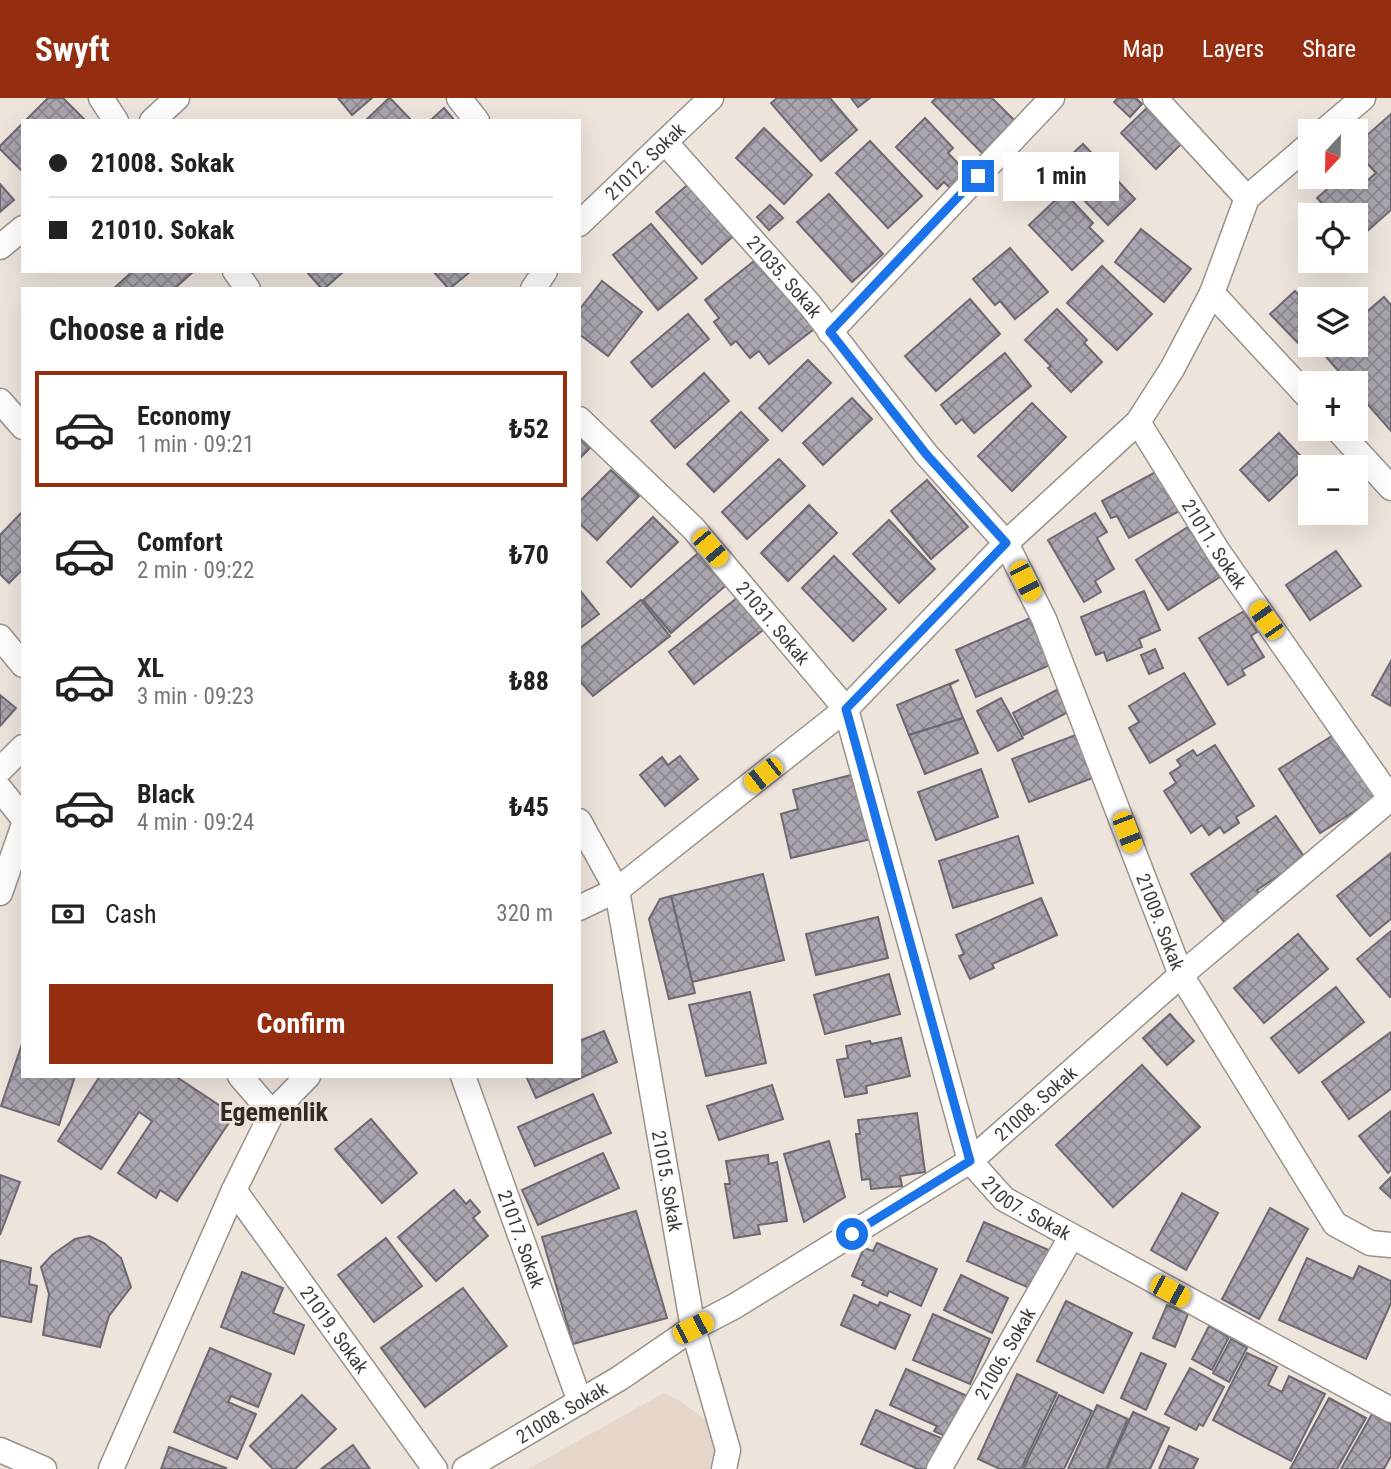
<!DOCTYPE html>
<meta charset="utf-8">
<style>
:root{--surface:#fff;--page:#f2f2f2;--text:#222;--muted:#767676;--line:#e0e0e0;--accent:#952e10}
body{margin:0;font-family:"Roboto Condensed",sans-serif;background:var(--page);color:var(--text);height:100vh;display:flex;flex-direction:column;font-size:26px;white-space:nowrap}
*{box-sizing:border-box;margin:0}
p{font-size:23px;color:var(--muted)}
.icon{flex:none;width:38px;height:38px;fill:none;stroke:currentColor;stroke-width:2;stroke-linecap:round;stroke-linejoin:round}
.map{position:relative;flex:1;overflow:hidden}
.sheet{position:absolute;left:21px;top:189px;width:560px;height:791px;display:flex;flex-direction:column;background:var(--surface);border-radius:0px;box-shadow:0 7px 28px #0002}
.sheet>*{flex:none}
.top-card{position:absolute;left:21px;top:21px;width:560px;height:154px;border-radius:0px;box-shadow:0 7px 28px #0002;display:grid;align-content:center;height:154px;padding:0 28px;background:var(--surface)}
.needle{width:46px;rotate:202deg}
.fabs{position:absolute;left:1298px;top:21px;display:grid;gap:14px}
.fabs a{display:grid;place-items:center;width:70px;height:70px;border-radius:0px;background:var(--surface);box-shadow:0 7px 28px #0002;font-size:35px}
.end{position:absolute;width:32px;height:32px;margin:-16px;border:9px solid #1a73e8;background:#fff;box-shadow:0 0 0 4px #fff}
.from{border-radius:50%}
.bubble{position:absolute;height:49px;border-radius:0px;background:var(--surface);box-shadow:0 7px 28px #0002;font-size:23px;font-weight:700;line-height:49px;text-align:center}
.car{position:absolute;width:21px;height:42px;margin:-21px -10px;border-radius:9px;box-shadow:0 0 5px 2px #0007;background:linear-gradient(#f5c518 24%,#345 0 40%,#f5c518 0 76%,#345 0 86%,#f5c518 0)}
.top-card b{display:flex;align-items:center;gap:24px;height:66px;font-size:26px}
.top-card b+b{border-top:2px solid var(--line)}
.top-card i{width:18px;height:18px;background:var(--text)}
ul{padding:0;list-style:none}
li{display:flex;align-items:center;gap:21px;height:116px;margin:0 14px 10px;padding:0 14px;border:4px solid transparent;border-radius:0px}
li div{flex:1}
li b{display:block;font-size:26px}
li em{font-style:normal;font-weight:700}
li.current{border-color:var(--accent)}
li>.icon{width:63px;height:63px;stroke-width:1.5}
h2{padding:0 28px;font-size:32px;line-height:84px}
.pay{display:flex;align-items:center;gap:18px;height:77px;padding:0 28px;font-size:26px}
.pay p{margin-inline-start:auto}
.button{display:flex;gap:14px;margin-top:auto;padding:14px 28px}
.button a{flex:1;height:80px;border-radius:0px;background:var(--accent);color:#fff;font-size:28px;font-weight:700;line-height:80px;text-align:center}
header{display:flex;align-items:center;gap:42px;box-sizing:border-box;height:98px;padding:0 35px;background:var(--accent);color:#fff}
header strong{font-size:33px}
nav{display:flex;gap:38px;margin-inline-start:auto;font-size:24px}
.map>svg:first-child{display:block}
.built{fill:#e5d6c9}
.building{fill:url(#building-cross-hatch);stroke:#6e6971;stroke-width:2}
.lines{fill:none;stroke-linecap:round;stroke-linejoin:round}
.street-casing{stroke:#9a928b;stroke-width:27}
.street{stroke:#fff;stroke-width:24}
.route{stroke:#1a73e8;stroke-width:9}
.labels{text-anchor:middle;stroke-width:5;stroke-linejoin:round;paint-order:stroke}
.street-label{font-size:19px;fill:#3f3b38;stroke:#ede4dc}
.district-label{font-size:26px;font-weight:bold;fill:#322b25;stroke:#ede4dc}
</style>
<header>
<strong>Swyft</strong>
<nav><a>Map</a><a>Layers</a><a>Share</a></nav>
</header>
<div class="map">
<svg width="1391" height="1371" viewBox="0 0 1391 1371">
<defs>
<pattern id="building-cross-hatch" width="8" height="8" patternUnits="userSpaceOnUse" patternTransform="scale(1.75)"><rect width="8" height="8" fill="#aaa5ae"/><path d="M0 0l8 8M0 8l8-8" fill="none" stroke="#8c888f"/></pattern>
</defs>
<rect width="100%" height="100%" fill="#ede4dc"/>
<!-- built -->
<path class="built" d="M 664,1295 L 680,1303 L 716,1329 L 716,1362 L 712,1371 L 528,1371 Z"/>
<!-- building -->
<g class="building">
<path d="M 48,0 L 63,0 L 86,23 L 25,23 Z"/>
<path d="M 338,0 L 372,0 L 352,17 Z"/>
<path d="M 390,0 L 412,23 L 365,23 L 389,0 Z"/>
<path d="M 777,0 L 830,0 L 857,32 L 821,63 L 771,5 Z"/>
<path d="M 851,0 L 870,0 L 858,9 Z"/>
<path d="M 936,0 L 992,0 L 1019,27 L 986,59 L 932,4 Z"/>
<path d="M 1118,0 L 1136,0 L 1142,6 L 1130,19 L 1114,4 Z"/>
<path d="M 1149,8 L 1184,43 L 1156,71 L 1121,35 Z"/>
<path d="M 444,10 L 455,23 L 434,23 L 432,21 Z"/>
<path d="M 1391,16 L 1391,112 L 1356,143 L 1356,117 L 1332,117 L 1317,100 L 1341,79 L 1356,79 L 1356,69 L 1368,82 L 1376,75 L 1356,53 L 1356,47 Z"/>
<path d="M 925,20 L 953,50 L 948,55 L 969,77 L 953,93 L 944,84 L 937,91 L 896,49 Z"/>
<path d="M 23,25 L 23,74 L 0,51 L 0,48 Z"/>
<path d="M 764,30 L 812,77 L 784,106 L 736,60 Z"/>
<path d="M 870,43 L 922,98 L 888,130 L 836,75 Z"/>
<path d="M 1083,46 L 1135,101 L 1108,127 L 1055,72 Z"/>
<path d="M 692,83 L 738,134 L 702,166 L 656,114 Z"/>
<path d="M 0,86 L 14,102 L 0,114 Z"/>
<path d="M 1064,94 L 1093,125 L 1089,129 L 1103,143 L 1072,172 L 1029,127 Z"/>
<path d="M 829,96 L 883,156 L 852,184 L 797,124 Z"/>
<path d="M 770,107 L 783,120 L 769,132 L 757,119 Z"/>
<path d="M 651,126 L 697,180 L 658,212 L 613,157 Z"/>
<path d="M 1141,131 L 1191,171 L 1164,204 L 1115,164 Z"/>
<path d="M 1010,150 L 1048,194 L 1015,221 L 1000,203 L 995,207 L 973,181 Z"/>
<path d="M 758,160 L 814,231 L 769,266 L 759,253 L 750,260 L 736,243 L 731,247 L 714,224 L 719,220 L 705,202 Z"/>
<path d="M 1102,168 L 1152,216 L 1117,252 L 1067,205 Z"/>
<path d="M 133,173 L 194,173 L 174,191 L 113,191 Z"/>
<path d="M 306,173 L 344,173 L 324,191 L 322,191 Z"/>
<path d="M 433,173 L 471,173 L 449,191 Z"/>
<path d="M 602,183 L 642,214 L 608,258 L 579,236 L 579,212 Z"/>
<path d="M 1295,193 L 1311,210 L 1311,234 L 1299,246 L 1270,216 Z"/>
<path d="M 1384,199 L 1391,207 L 1391,333 L 1356,293 L 1356,285 L 1349,285 L 1321,253 L 1328,247 L 1356,247 L 1356,223 Z"/>
<path d="M 970,201 L 1000,236 L 936,293 L 905,258 Z"/>
<path d="M 1057,211 L 1087,242 L 1084,245 L 1102,264 L 1071,294 L 1048,270 L 1051,268 L 1025,242 Z"/>
<path d="M 688,216 L 709,241 L 652,289 L 631,264 Z"/>
<path d="M 1005,255 L 1031,288 L 974,335 L 962,321 L 956,326 L 941,307 Z"/>
<path d="M 808,262 L 831,285 L 782,333 L 759,310 Z"/>
<path d="M 704,275 L 729,303 L 675,350 L 651,323 Z"/>
<path d="M 852,300 L 872,321 L 823,367 L 803,345 Z"/>
<path d="M 1032,305 L 1066,339 L 1012,393 L 978,358 Z"/>
<path d="M 741,314 L 768,342 L 714,394 L 687,366 Z"/>
<path d="M 1279,335 L 1308,366 L 1269,403 L 1240,372 Z"/>
<path d="M 579,339 L 590,350 L 579,361 Z"/>
<path d="M 779,361 L 805,388 L 747,441 L 722,414 Z"/>
<path d="M 1161,371 L 1183,411 L 1129,440 L 1117,418 L 1111,420 L 1102,403 Z"/>
<path d="M 611,372 L 639,398 L 597,442 L 579,425 L 579,404 Z"/>
<path d="M 927,382 L 968,429 L 931,461 L 891,413 Z"/>
<path d="M 809,407 L 837,435 L 788,483 L 761,455 Z"/>
<path d="M 23,413 L 23,471 L 9,485 L 0,476 L 0,437 Z"/>
<path d="M 1095,415 L 1107,434 L 1097,440 L 1114,471 L 1095,483 L 1101,494 L 1084,504 L 1048,442 Z"/>
<path d="M 653,419 L 678,444 L 631,489 L 607,464 Z"/>
<path d="M 889,422 L 935,471 L 899,505 L 853,456 Z"/>
<path d="M 1188,429 L 1220,479 L 1168,512 L 1136,462 Z"/>
<path d="M 703,451 L 731,483 L 671,535 L 643,502 Z"/>
<path d="M 1336,453 L 1361,488 L 1310,522 L 1286,487 Z"/>
<path d="M 834,458 L 886,511 L 853,543 L 802,490 Z"/>
<path d="M 579,491 L 599,516 L 579,531 Z"/>
<path d="M 1144,493 L 1160,532 L 1139,541 L 1142,549 L 1107,563 L 1104,554 L 1096,557 L 1081,519 Z"/>
<path d="M 737,500 L 763,532 L 694,586 L 669,554 Z"/>
<path d="M 641,502 L 670,538 L 593,598 L 579,582 L 579,551 Z"/>
<path d="M 1244,513 L 1257,534 L 1251,538 L 1264,559 L 1242,572 L 1245,577 L 1228,587 L 1199,540 Z"/>
<path d="M 1030,520 L 1050,567 L 976,599 L 956,552 Z"/>
<path d="M 1155,551 L 1163,570 L 1149,576 L 1141,557 Z"/>
<path d="M 1391,563 L 1391,608 L 1372,597 Z"/>
<path d="M 1184,575 L 1215,626 L 1150,665 L 1129,630 L 1139,624 L 1129,608 Z"/>
<path d="M 959,582 L 950,587 L 963,620 L 909,637 L 897,607 Z"/>
<path d="M 1060,590 L 1072,612 L 1024,637 L 1013,615 Z"/>
<path d="M 0,597 L 16,610 L 0,628 Z"/>
<path d="M 1001,600 L 1023,640 L 998,653 L 977,613 Z"/>
<path d="M 963,620 L 978,655 L 925,676 L 909,637 Z"/>
<path d="M 1081,635 L 1098,678 L 1029,704 L 1012,661 Z"/>
<path d="M 1337,635 L 1377,699 L 1320,735 L 1279,671 Z"/>
<path d="M 1215,647 L 1254,708 L 1236,719 L 1239,725 L 1224,735 L 1220,729 L 1209,737 L 1202,727 L 1191,735 L 1164,693 L 1176,685 L 1170,675 L 1181,668 L 1177,662 L 1193,652 L 1197,658 Z"/>
<path d="M 680,658 L 698,681 L 665,708 L 640,677 L 662,659 L 668,667 Z"/>
<path d="M 981,671 L 998,719 L 936,742 L 918,694 Z"/>
<path d="M 855,676 L 871,741 L 791,760 L 781,716 L 798,711 L 793,692 Z"/>
<path d="M 1276,718 L 1305,760 L 1257,792 L 1261,798 L 1224,824 L 1191,776 Z"/>
<path d="M 1018,738 L 1033,785 L 953,810 L 939,763 Z"/>
<path d="M 1391,755 L 1391,821 L 1370,838 L 1337,798 Z"/>
<path d="M 763,776 L 784,862 L 692,884 L 671,798 Z"/>
<path d="M 671,798 L 695,895 L 669,901 L 649,821 L 660,801 Z"/>
<path d="M 1041,800 L 1057,837 L 992,866 L 994,870 L 970,881 L 959,858 L 964,856 L 956,837 Z"/>
<path d="M 878,819 L 888,860 L 816,877 L 806,836 Z"/>
<path d="M 1391,833 L 1391,898 L 1390,899 L 1357,861 Z"/>
<path d="M 1298,836 L 1328,871 L 1264,925 L 1234,890 Z"/>
<path d="M 889,876 L 900,916 L 825,936 L 814,897 Z"/>
<path d="M 1336,889 L 1364,924 L 1299,975 L 1271,940 Z"/>
<path d="M 750,894 L 766,965 L 706,978 L 689,907 Z"/>
<path d="M 1170,916 L 1194,943 L 1167,967 L 1143,940 Z"/>
<path d="M 604,933 L 617,964 L 536,1000 L 526,978 L 579,978 L 579,943 Z"/>
<path d="M 1391,934 L 1391,991 L 1349,1021 L 1322,984 Z"/>
<path d="M 901,940 L 910,978 L 866,988 L 867,995 L 845,999 L 837,962 L 848,960 L 846,948 L 870,943 L 871,946 Z"/>
<path d="M 23,943 L 23,978 L 75,978 L 59,1027 L 1,1008 Z"/>
<path d="M 1142,967 L 1200,1029 L 1113,1109 L 1056,1047 Z"/>
<path d="M 100,978 L 175,978 L 234,1017 L 177,1103 L 160,1092 L 156,1100 L 118,1075 L 152,1023 L 139,1014 L 101,1071 L 58,1043 Z"/>
<path d="M 772,987 L 783,1021 L 719,1042 L 707,1008 Z"/>
<path d="M 593,996 L 611,1035 L 535,1068 L 518,1029 Z"/>
<path d="M 1391,1013 L 1391,1072 L 1388,1075 L 1359,1038 Z"/>
<path d="M 917,1015 L 925,1074 L 900,1078 L 902,1088 L 871,1091 L 870,1081 L 862,1082 L 856,1036 L 860,1036 L 858,1022 Z"/>
<path d="M 371,1021 L 417,1075 L 382,1105 L 335,1051 Z"/>
<path d="M 829,1043 L 845,1099 L 804,1124 L 784,1056 Z"/>
<path d="M 603,1055 L 619,1090 L 538,1127 L 522,1092 Z"/>
<path d="M 768,1057 L 769,1066 L 777,1064 L 787,1123 L 758,1127 L 760,1136 L 734,1140 L 725,1086 L 730,1086 L 726,1063 Z"/>
<path d="M 0,1077 L 20,1084 L 0,1137 Z"/>
<path d="M 1391,1079 L 1391,1100 L 1380,1090 Z"/>
<path d="M 454,1092 L 466,1106 L 470,1102 L 480,1114 L 473,1120 L 488,1138 L 436,1183 L 398,1139 Z"/>
<path d="M 1182,1095 L 1218,1115 L 1186,1172 L 1151,1152 Z"/>
<path d="M 1270,1110 L 1308,1131 L 1259,1221 L 1222,1201 Z"/>
<path d="M 636,1113 L 667,1220 L 573,1246 L 542,1139 Z"/>
<path d="M 984,1124 L 1051,1153 L 1034,1192 L 967,1163 Z"/>
<path d="M 89,1138 L 104,1145 L 121,1160 L 131,1189 L 109,1218 L 100,1249 L 43,1237 L 49,1196 L 41,1169 L 52,1157 L 75,1141 Z"/>
<path d="M 386,1140 L 422,1188 L 374,1224 L 338,1177 Z"/>
<path d="M 877,1145 L 937,1171 L 921,1208 L 889,1193 L 887,1198 L 862,1187 L 864,1183 L 852,1178 L 864,1150 L 873,1153 Z"/>
<path d="M 1307,1160 L 1353,1181 L 1359,1168 L 1391,1183 L 1391,1205 L 1366,1261 L 1279,1222 Z"/>
<path d="M 0,1162 L 31,1170 L 29,1186 L 37,1188 L 31,1224 L 0,1218 Z"/>
<path d="M 242,1174 L 283,1190 L 273,1215 L 304,1227 L 294,1256 L 221,1229 Z"/>
<path d="M 961,1177 L 1008,1200 L 992,1235 L 944,1212 Z"/>
<path d="M 463,1190 L 507,1248 L 425,1309 L 381,1250 Z"/>
<path d="M 854,1197 L 878,1208 L 880,1204 L 910,1217 L 895,1251 L 841,1227 Z"/>
<path d="M 1066,1203 L 1132,1235 L 1103,1295 L 1037,1263 Z"/>
<path d="M 1167,1207 L 1188,1216 L 1175,1249 L 1153,1240 Z"/>
<path d="M 933,1216 L 990,1241 L 970,1286 L 913,1262 Z"/>
<path d="M 1209,1228 L 1229,1239 L 1212,1272 L 1192,1261 Z"/>
<path d="M 1231,1241 L 1247,1250 L 1229,1284 L 1213,1275 Z"/>
<path d="M 210,1250 L 271,1276 L 258,1309 L 231,1298 L 228,1304 L 256,1316 L 237,1361 L 174,1334 Z"/>
<path d="M 1141,1255 L 1166,1266 L 1146,1312 L 1121,1300 Z"/>
<path d="M 1247,1255 L 1277,1269 L 1268,1287 L 1282,1294 L 1289,1278 L 1325,1296 L 1291,1363 L 1213,1322 Z"/>
<path d="M 1190,1270 L 1224,1289 L 1203,1328 L 1199,1326 L 1196,1332 L 1165,1316 Z"/>
<path d="M 906,1271 L 974,1301 L 956,1343 L 934,1333 L 937,1328 L 890,1307 Z"/>
<path d="M 1017,1276 L 1057,1295 L 1021,1371 L 1000,1371 L 978,1361 Z"/>
<path d="M 302,1297 L 336,1331 L 295,1371 L 273,1371 L 250,1348 Z"/>
<path d="M 1059,1297 L 1092,1313 L 1064,1371 L 1023,1371 Z"/>
<path d="M 1329,1300 L 1366,1320 L 1337,1371 L 1290,1371 Z"/>
<path d="M 1097,1307 L 1128,1321 L 1106,1371 L 1068,1371 Z"/>
<path d="M 876,1312 L 943,1341 L 930,1371 L 918,1371 L 861,1346 Z"/>
<path d="M 1133,1314 L 1169,1330 L 1150,1371 L 1107,1371 Z"/>
<path d="M 1372,1316 L 1391,1326 L 1391,1358 L 1384,1371 L 1341,1371 Z"/>
<path d="M 353,1347 L 370,1371 L 321,1371 Z"/>
<path d="M 1169,1348 L 1198,1361 L 1193,1371 L 1159,1371 Z"/>
<path d="M 169,1349 L 226,1370 L 225,1371 L 161,1371 Z"/>
</g>
<g class="lines">
<!-- street casing -->
<g class="street-casing">
<g id="street">
<path d="M 101,0 L 116,23"/>
<path d="M 459,0 L 477,23"/>
<path d="M 1155,0 L 1247,100"/>
<path d="M 152,23 L 177,0"/>
<path d="M 1324,33 L 1363,0"/>
<path id="s1" d="M 665,44 L 810,207 L 926,356 L 1006,445 L 1044,521 L 1181,877 L 1335,1126 L 1370,1145 L 1391,1147"/>
<path id="s2" d="M 579,126 L 711,0"/>
<path d="M 0,149 L 23,130"/>
<path d="M 235,173 L 248,191"/>
<path d="M 533,191 L 545,173"/>
<path d="M 1212,195 L 1311,302"/>
<path d="M 830,234 L 1052,0"/>
<path d="M 0,303 L 23,329"/>
<path id="s3" d="M 579,321 L 693,430 L 846,611 L 970,1063 L 1004,1101 L 1391,1312"/>
<path id="s4" d="M 1138,324 L 1219,455 L 1391,701"/>
<path d="M 1337,331 L 1391,390"/>
<path d="M 0,539 L 23,567"/>
<path d="M 0,672 L 23,649"/>
<path d="M 0,691 L 23,720"/>
<path id="s5" d="M 579,723 L 617,792 L 693,1230 L 728,1352 L 724,1371"/>
<path d="M 0,795 L 23,729"/>
<path d="M 579,810 L 617,792 L 846,611 L 1006,445 L 1138,324 L 1172,271 L 1212,195 L 1247,100 L 1311,45"/>
<path d="M 240,978 L 272,1015"/>
<path id="s6" d="M 463,978 L 580,1304"/>
<path id="s7" d="M 234,1092 L 435,1371"/>
<path d="M 0,1352 L 44,1371"/>
<path d="M 111,1371 L 234,1092 L 272,1015 L 308,978"/>
<path id="s8" d="M 465,1371 L 620,1280 L 693,1230 L 735,1208 L 970,1063 L 1181,877 L 1391,700"/>
<path id="s9" d="M 939,1371 L 1071,1139"/>
</g>
</g>
<!-- street -->
<use href="#street" class="street"/>
</g>
<g class="lines">
<!-- route -->
<path class="route" d="M 852,1136 L 970,1063 L 846,611 L 1006,445 L 926,356 L 830,234 L 978,78"/>
</g>
<g class="labels">
<!-- street labels -->
<g class="street-label">
<text dy="7" stroke="none"><textPath href="#s2" startOffset="91">21012. Sokak</textPath></text>
<text dy="7" stroke="none"><textPath href="#s1" startOffset="180">21035. Sokak</textPath></text>
<text dy="7" stroke="none"><textPath href="#s4" startOffset="144">21011. Sokak</textPath></text>
<text dy="7" stroke="none"><textPath href="#s3" startOffset="282">21031. Sokak</textPath></text>
<text dy="7" stroke="none"><textPath href="#s1" startOffset="936">21009. Sokak</textPath></text>
<text dy="7" stroke="none"><textPath href="#s8" startOffset="679">21008. Sokak</textPath></text>
<text dy="7" stroke="none"><textPath href="#s5" startOffset="374">21015. Sokak</textPath></text>
<text dy="7" stroke="none"><textPath href="#s3" startOffset="938">21007. Sokak</textPath></text>
<text dy="7" stroke="none"><textPath href="#s6" startOffset="173">21017. Sokak</textPath></text>
<text dy="7" stroke="none"><textPath href="#s7" startOffset="172">21019. Sokak</textPath></text>
<text dy="7" stroke="none"><textPath href="#s9" startOffset="133">21006. Sokak</textPath></text>
<text dy="7" stroke="none"><textPath href="#s8" startOffset="112">21008. Sokak</textPath></text>
</g>
<!-- district labels -->
<g class="district-label">
<text x="274" y="1023">Egemenlik</text>
</g>
</g>
</svg>
<div class="fabs">
<a><svg class="needle" viewBox="-14 -14 28 28"><path d="M0-13l5 13h-10z" fill="#e53935"/><path d="M0 13l5-13h-10z" fill="#767676"/></svg></a>
<a><svg class="icon" aria-label="locate" viewBox="0 0 24 24"><circle cx="12" cy="12" r="6"/><path d="M12 2v4M12 18v4M2 12h4M18 12h4"/></svg></a>
<a><svg class="icon" aria-label="layers" viewBox="0 0 24 24"><path d="M12 4l9 5-9 5-9-5zM3 14l9 5 9-5"/></svg></a>
<a>+</a>
<a>−</a>
</div>
<i class="end from" style="left:852px;top:1136px"></i>
<i class="end" style="left:978px;top:78px"></i>
<div class="bubble" style="left:1003px;top:54px;width:116px">1 min</div>
<i class="car" style="left:710px;top:450px;rotate:140deg"></i>
<i class="car" style="left:1025px;top:483px;rotate:153deg"></i>
<i class="car" style="left:1266px;top:522px;rotate:325deg"></i>
<i class="car" style="left:763px;top:677px;rotate:232deg"></i>
<i class="car" style="left:1127px;top:734px;rotate:159deg"></i>
<i class="car" style="left:1170px;top:1193px;rotate:118deg"></i>
<i class="car" style="left:693px;top:1230px;rotate:63deg"></i>
<div class="top-card">
<b><i class="from"></i>21008. Sokak</b>
<b><i></i>21010. Sokak</b>
</div>
<section class="sheet">
<h2>Choose a ride</h2>
<ul>
<li class="current"><svg class="icon" aria-label="car" viewBox="0 0 24 24"><path d="M5 17H2v-5l4-1 3-4h7l3 4 3 1v5h-3M9 17h6M6 11h13"/><circle cx="7" cy="17" r="2"/><circle cx="17" cy="17" r="2"/></svg><div><b>Economy</b><p>1 min · 09:21</p></div><em>₺52</em></li>
<li><svg class="icon" aria-label="car" viewBox="0 0 24 24"><path d="M5 17H2v-5l4-1 3-4h7l3 4 3 1v5h-3M9 17h6M6 11h13"/><circle cx="7" cy="17" r="2"/><circle cx="17" cy="17" r="2"/></svg><div><b>Comfort</b><p>2 min · 09:22</p></div><em>₺70</em></li>
<li><svg class="icon" aria-label="car" viewBox="0 0 24 24"><path d="M5 17H2v-5l4-1 3-4h7l3 4 3 1v5h-3M9 17h6M6 11h13"/><circle cx="7" cy="17" r="2"/><circle cx="17" cy="17" r="2"/></svg><div><b>XL</b><p>3 min · 09:23</p></div><em>₺88</em></li>
<li><svg class="icon" aria-label="car" viewBox="0 0 24 24"><path d="M5 17H2v-5l4-1 3-4h7l3 4 3 1v5h-3M9 17h6M6 11h13"/><circle cx="7" cy="17" r="2"/><circle cx="17" cy="17" r="2"/></svg><div><b>Black</b><p>4 min · 09:24</p></div><em>₺45</em></li>
</ul>
<div class="pay"><svg class="icon" aria-label="cash" viewBox="0 0 24 24"><path d="M3 7h18v10H3z"/><circle cx="12" cy="12" r="2"/></svg>Cash<p>320 m</p></div>
<div class="button"><a>Confirm</a></div>
</section>
</div>
